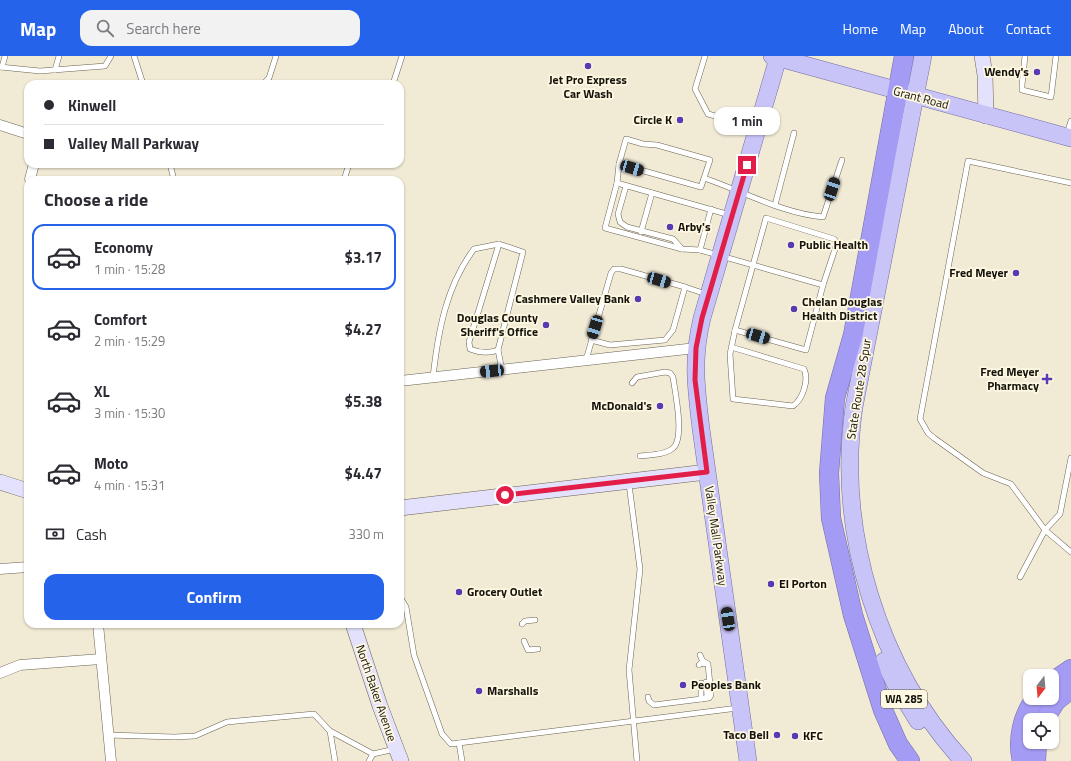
<!DOCTYPE html>
<meta charset="utf-8">
<style>
:root{--surface:#fff;--page:#f2f2f3;--text:#2b2b33;--muted:#7c7c81;--line:#e1e1e2;--accent:#2563eb}
body{margin:0;font-family:"Titillium Web",sans-serif;background:var(--page);color:var(--text);height:100vh;display:flex;flex-direction:column;font-size:15px;white-space:nowrap}
*{box-sizing:border-box;margin:0}
p{font-size:13px;color:var(--muted)}
.icon{flex:none;width:22px;height:22px;fill:none;stroke:currentColor;stroke-width:2;stroke-linecap:round;stroke-linejoin:round}
.map{position:relative;flex:1;overflow:hidden}
.panel{position:absolute;left:24px;top:120px;width:380px;height:452px;display:flex;flex-direction:column;background:var(--surface);border-radius:12px;box-shadow:0 1px 3px #0004}
.panel>*{flex:none}
.hud{position:absolute;left:24px;top:24px;width:380px;height:88px;border-radius:12px;box-shadow:0 1px 3px #0004;display:grid;align-content:center;height:88px;padding:0 20px;background:var(--surface)}
.needle{width:26px;rotate:196deg}
.buttons{position:absolute;left:1023px;top:613px;display:grid;gap:8px}
.buttons a{display:grid;place-items:center;width:36px;height:36px;border-radius:8px;background:var(--surface);box-shadow:0 1px 3px #0004;font-size:20px}
.end{position:absolute;width:18px;height:18px;margin:-9px;border:5px solid #e11d48;background:#fff;box-shadow:0 0 0 2px #fff}
.from{border-radius:50%}
.bubble{position:absolute;height:28px;border-radius:12px;background:var(--surface);box-shadow:0 1px 3px #0004;font-size:13px;font-weight:700;line-height:28px;text-align:center}
.car{position:absolute;width:12px;height:24px;margin:-12px -6px;border-radius:5px;box-shadow:0 0 3px 1px #0007;background:linear-gradient(#222 24%,#8ab4d8 0 40%,#222 0 76%,#8ab4d8 0 86%,#222 0)}
.hud b{display:flex;align-items:center;gap:14px;height:38px;font-size:15px}
.hud b+b{border-top:1px solid var(--line)}
.hud i{width:10px;height:10px;background:var(--text)}
ul{padding:0;list-style:none}
li{display:flex;align-items:center;gap:12px;height:66px;margin:0 8px 6px;padding:0 12px;border:2px solid transparent;border-radius:12px}
li div{flex:1}
li b{display:block;font-size:15px}
li em{font-style:normal;font-weight:700}
li.current{border-color:var(--accent)}
li>.icon{width:36px;height:36px;stroke-width:1.5}
h2{padding:0 20px;font-size:18px;line-height:48px}
.pay{display:flex;align-items:center;gap:10px;height:44px;padding:0 20px;font-size:15px}
.pay p{margin-inline-start:auto}
.button{display:flex;gap:8px;margin-top:auto;padding:8px 20px}
.button a{flex:1;height:46px;border-radius:12px;background:var(--accent);color:#fff;font-size:16px;font-weight:700;line-height:46px;text-align:center}
header{display:flex;align-items:center;gap:24px;box-sizing:border-box;height:56px;padding:0 20px;background:var(--accent);color:#fff}
header strong{font-size:19px}
nav{display:flex;gap:22px;margin-inline-start:auto;font-size:14px}
.search{width:280px;height:36px;background:var(--page);display:flex;align-items:center;gap:10px;box-sizing:border-box;padding:0 14px;border-radius:12px;color:var(--muted);font-size:15px}
.map>svg:first-child{display:block}
.lines{fill:none;stroke-linecap:round;stroke-linejoin:round}
.lane-casing{stroke:#696351;stroke-width:6}
.street-casing{stroke:#696351;stroke-width:11}
.secondary-casing{stroke:#696351;stroke-width:16}
.primary-casing{stroke:#726ca2;stroke-width:18}
.highway-casing{stroke:#726ca2;stroke-width:20}
.lane{stroke:#fff;stroke-width:5}
.street{stroke:#fff;stroke-width:10}
.secondary{stroke:#e4e1fc;stroke-width:15}
.primary{stroke:#c8c4f8;stroke-width:17}
.highway{stroke:#a49cf4;stroke-width:19}
.route{stroke:#e11d48;stroke-width:5}
.poi-dot{fill:#563bb3;stroke:#fef7e2;stroke-width:1.5}
.labels{text-anchor:middle;stroke-width:3.5;stroke-linejoin:round;paint-order:stroke}
.shield{fill:#fef7e2;stroke:#5a574b;stroke-width:1}
.shield-label{font-size:11px;font-weight:bold;fill:#14120a}
.poi-label{font-size:12px;font-weight:bold;fill:#14120a;stroke:#fef7e2;text-anchor:end}
.street-label{font-size:12px;fill:#14120a;stroke:#fef7e2}
</style>
<header>
<strong>Map</strong>
<div class="search"><svg class="icon" aria-label="search" viewBox="0 0 24 24"><circle cx="10" cy="10" r="6"/><path d="M15 15l6 6"/></svg>Search here</div>
<nav><a>Home</a><a>Map</a><a>About</a><a>Contact</a></nav>
</header>
<div class="map">
<svg width="1071" height="705" viewBox="0 0 1071 705">
<rect width="100%" height="100%" fill="#f1ead5"/>
<g class="lines">
<!-- lane casing -->
<g class="lane-casing">
<g id="lane">
<path d="M 134,0 L 143,28"/>
<path d="M 705,0 L 695,33 L 708,58 L 755,71"/>
<path d="M 1025,0 L 1022,29 L 1022,34 L 1051,41 L 1056,0"/>
<path d="M 0,11 L 40,15 L 105,10 L 111,0"/>
<path d="M 2,11 L 5,0"/>
<path d="M 55,14 L 59,0"/>
<path d="M 263,28 L 269,22 L 276,0"/>
<path d="M 393,28 L 402,0"/>
<path d="M 1067,78 L 1071,65"/>
<path d="M 170,108 L 174,124"/>
<path d="M 704,122 L 710,104 L 657,89 L 643,88 L 626,83 L 619,108 L 701,131 L 704,122 C 742,135 784,158 823,161 L 842,104"/>
<path d="M 344,124 L 349,108"/>
<path d="M 617,127 L 619,108"/>
<path d="M 1071,127 L 968,105 L 920,363 L 928,377 L 934,382 L 983,417 L 1011,428 L 1045,474 L 1071,496"/>
<path d="M 626,130 L 618,158 L 620,166 L 627,171 L 673,183 L 682,193"/>
<path d="M 775,149 L 794,77"/>
<path d="M 730,159 L 617,127 L 605,172 L 682,193 L 700,194 L 823,229 L 806,294 L 735,274 L 730,298 L 733,343 L 793,350 C 803,343 809,324 804,313 L 731,291"/>
<path d="M 641,176 L 652,137"/>
<path d="M 700,194 L 711,153"/>
<path d="M 735,274 L 766,162 L 834,183 L 837,187 L 823,229"/>
<path d="M 591,284 L 610,289 L 665,284 L 673,274 L 685,231 L 706,238"/>
<path d="M 498,294 C 488,298 480,297 470,293 L 469,286 L 499,188"/>
<path d="M 586,304 L 611,217 L 614,213 L 621,213 L 685,231"/>
<path d="M 433,321 C 438,276 446,230 474,193 L 499,188 L 523,196 L 498,294 L 502,314"/>
<path d="M 632,327 L 637,321 L 665,316 L 670,317 L 673,321 C 675,336 685,382 673,392 C 666,399 649,399 640,400"/>
<path d="M 629,428 L 640,513 L 629,614 L 637,705"/>
<path d="M 1020,521 L 1045,474 L 1060,458 L 1071,402"/>
<path d="M 400,541 L 406,551 L 414,599 L 442,678 L 451,688 L 738,652"/>
<path d="M 522,568 L 525,565 L 535,564"/>
<path d="M 524,585 L 528,594 L 538,593"/>
<path d="M 700,599 L 704,608"/>
<path d="M 701,627 L 701,643"/>
<path d="M 648,641 L 649,645 L 654,649 L 709,642 L 711,639 L 708,608 L 703,605 L 699,609"/>
<path d="M 705,642 L 707,640 L 706,626"/>
<path d="M 330,675 L 373,698"/>
<path d="M 108,679 L 174,681 L 195,680 L 227,666 L 314,658 L 330,675 L 335,705"/>
<path d="M 459,687 L 462,705"/>
<path d="M 369,705 L 373,698 L 395,693"/>
</g>
</g>
<!-- street casing -->
<g class="street-casing">
<g id="street">
<path d="M 0,69 L 28,78"/>
<path d="M 30,123 L 34,108"/>
<path d="M 400,325 L 696,292"/>
<path d="M 0,513 L 28,511"/>
<path d="M 98,568 L 111,705"/>
<path d="M 0,617 L 20,609 L 101,603"/>
</g>
</g>
<!-- secondary casing -->
<g class="secondary-casing">
<g id="secondary">
<path d="M 982,0 L 985,19 L 986,60"/>
<path d="M 0,426 L 28,435"/>
<path d="M 400,452 L 707,416"/>
<path d="M 353,568 L 380,650 L 401,705"/>
</g>
</g>
<!-- primary casing -->
<g class="primary-casing">
<g id="primary">
<path d="M 772,0 L 1071,82"/>
<path d="M 923,0 L 854,351 C 836,475 878,612 963,705"/>
<path d="M 884,605 L 895,627 L 918,665"/>
<path d="M 748,705 L 701,373 C 696,331 692,304 702,262 L 778,2"/>
</g>
</g>
<!-- highway casing -->
<g class="highway-casing">
<g id="highway">
<path d="M 904,0 L 853,279 L 835,342 L 829,417 L 831,462 L 853,559 L 883,654 L 898,688 L 910,705"/>
<path d="M 1052,626 L 1071,613"/>
<path d="M 1044,664 L 1056,645 L 1071,633"/>
<path d="M 1022,705 C 1017,684 1022,659 1036,642"/>
<path d="M 1036,705 L 1037,686"/>
</g>
</g>
<!-- lane -->
<use href="#lane" class="lane"/>
<!-- street -->
<use href="#street" class="street"/>
<!-- secondary -->
<use href="#secondary" class="secondary"/>
<!-- primary -->
<use href="#primary" class="primary"/>
<!-- highway -->
<use href="#highway" class="highway"/>
</g>
<g class="lines">
<!-- route -->
<path class="route" d="M 505,439 L 707,416 L 695,324 L 696,292 L 702,262 L 747,109"/>
</g>
<!-- markers -->
<g class="poi-dot">
<circle cx="588" cy="10" r="4"/>
<circle cx="1037" cy="16" r="4"/>
<circle cx="680" cy="64" r="4"/>
<circle cx="670" cy="171" r="4"/>
<circle cx="791" cy="189" r="4"/>
<circle cx="1016" cy="217" r="4"/>
<circle cx="638" cy="243" r="4"/>
<circle cx="794" cy="253" r="4"/>
<circle cx="546" cy="269" r="4"/>
<path d="M1045 317h4v4h4v4h-4v4h-4v-4h-4v-4h4z"/>
<circle cx="660" cy="350" r="4"/>
<circle cx="771" cy="528" r="4"/>
<circle cx="459" cy="536" r="4"/>
<circle cx="683" cy="629" r="4"/>
<circle cx="479" cy="635" r="4"/>
<circle cx="777" cy="679" r="4"/>
<circle cx="795" cy="680" r="4"/>
</g>
<g class="labels">
<!-- shield labels -->
<rect class="shield" x="881" y="634" width="46" height="18" rx="3"/>
<g class="shield-label">
<text x="904" y="647">WA 285</text>
</g>
<!-- poi labels -->
<g class="poi-label">
<text x="1029" y="20">Wendy's</text>
<text x="588" y="28" text-anchor="middle">Jet Pro Express<tspan x="588" dy="14">Car Wash</tspan></text>
<text x="672" y="68">Circle K</text>
<text x="678" y="175" text-anchor="start">Arby's</text>
<text x="799" y="193" text-anchor="start">Public Health</text>
<text x="1008" y="221">Fred Meyer</text>
<text x="630" y="247">Cashmere Valley Bank</text>
<text x="802" y="250" text-anchor="start">Chelan Douglas<tspan x="802" dy="14">Health District</tspan></text>
<text x="538" y="266">Douglas County<tspan x="538" dy="14">Sheriff's Office</tspan></text>
<text x="1039" y="320">Fred Meyer<tspan x="1039" dy="14">Pharmacy</tspan></text>
<text x="652" y="354">McDonald's</text>
<text x="779" y="532" text-anchor="start">El Porton</text>
<text x="467" y="540" text-anchor="start">Grocery Outlet</text>
<text x="691" y="633" text-anchor="start">Peoples Bank</text>
<text x="487" y="639" text-anchor="start">Marshalls</text>
<text x="769" y="683">Taco Bell</text>
<text x="803" y="684" text-anchor="start">KFC</text>
</g>
<!-- street labels -->
<g class="street-label">
<text transform="translate(921 42) rotate(15)" y="4">Grant Road</text>
<text transform="translate(859 333) rotate(-81)" y="4">State Route 28 Spur</text>
<text transform="translate(716 480) rotate(82)" y="4">Valley Mall Parkway</text>
<text transform="translate(376 637) rotate(71)" y="4">North Baker Avenue</text>
</g>
</g>
</svg>
<div class="buttons">
<a><svg class="needle" viewBox="-14 -14 28 28"><path d="M0-13l5 13h-10z" fill="#e53935"/><path d="M0 13l5-13h-10z" fill="#7c7c81"/></svg></a>
<a><svg class="icon" aria-label="locate" viewBox="0 0 24 24"><circle cx="12" cy="12" r="6"/><path d="M12 2v4M12 18v4M2 12h4M18 12h4"/></svg></a>
</div>
<i class="end from" style="left:505px;top:439px"></i>
<i class="end" style="left:747px;top:109px"></i>
<div class="bubble" style="left:714px;top:51px;width:66px">1 min</div>
<i class="car" style="left:632px;top:112px;rotate:106deg"></i>
<i class="car" style="left:832px;top:133px;rotate:18deg"></i>
<i class="car" style="left:659px;top:224px;rotate:106deg"></i>
<i class="car" style="left:595px;top:271px;rotate:197deg"></i>
<i class="car" style="left:758px;top:280px;rotate:106deg"></i>
<i class="car" style="left:492px;top:315px;rotate:264deg"></i>
<i class="car" style="left:728px;top:563px;rotate:351deg"></i>
<div class="hud">
<b><i class="from"></i>Kinwell</b>
<b><i></i>Valley Mall Parkway</b>
</div>
<section class="panel">
<h2>Choose a ride</h2>
<ul>
<li class="current"><svg class="icon" aria-label="car" viewBox="0 0 24 24"><path d="M5 17H2v-5l4-1 3-4h7l3 4 3 1v5h-3M9 17h6M6 11h13"/><circle cx="7" cy="17" r="2"/><circle cx="17" cy="17" r="2"/></svg><div><b>Economy</b><p>1 min · 15:28</p></div><em>$3.17</em></li>
<li><svg class="icon" aria-label="car" viewBox="0 0 24 24"><path d="M5 17H2v-5l4-1 3-4h7l3 4 3 1v5h-3M9 17h6M6 11h13"/><circle cx="7" cy="17" r="2"/><circle cx="17" cy="17" r="2"/></svg><div><b>Comfort</b><p>2 min · 15:29</p></div><em>$4.27</em></li>
<li><svg class="icon" aria-label="car" viewBox="0 0 24 24"><path d="M5 17H2v-5l4-1 3-4h7l3 4 3 1v5h-3M9 17h6M6 11h13"/><circle cx="7" cy="17" r="2"/><circle cx="17" cy="17" r="2"/></svg><div><b>XL</b><p>3 min · 15:30</p></div><em>$5.38</em></li>
<li><svg class="icon" aria-label="car" viewBox="0 0 24 24"><path d="M5 17H2v-5l4-1 3-4h7l3 4 3 1v5h-3M9 17h6M6 11h13"/><circle cx="7" cy="17" r="2"/><circle cx="17" cy="17" r="2"/></svg><div><b>Moto</b><p>4 min · 15:31</p></div><em>$4.47</em></li>
</ul>
<div class="pay"><svg class="icon" aria-label="cash" viewBox="0 0 24 24"><path d="M3 7h18v10H3z"/><circle cx="12" cy="12" r="2"/></svg>Cash<p>330 m</p></div>
<div class="button"><a>Confirm</a></div>
</section>
</div>
